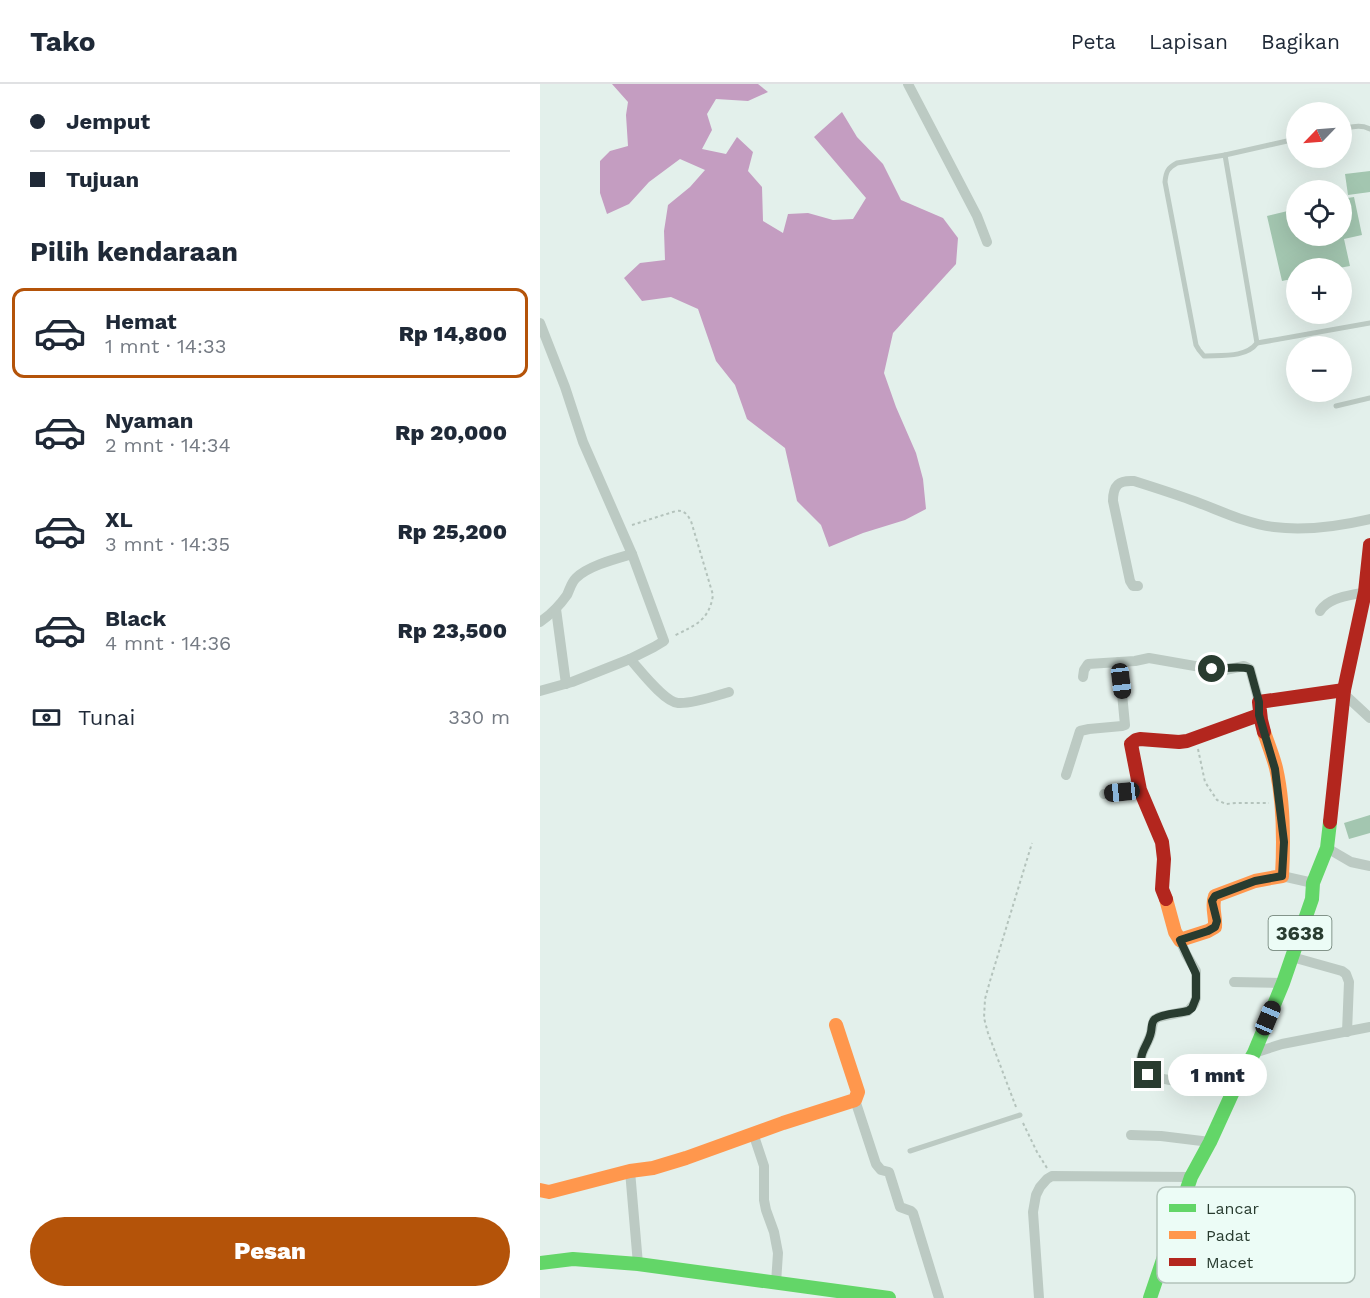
<!DOCTYPE html>
<html lang="id">
<meta charset="utf-8">
<style>
:root{--surface:#fff;--page:#f2f2f3;--text:#1f2937;--muted:#747a83;--line:#e0e1e3;--accent:#b45309}
body{margin:0;font-family:"Work Sans",sans-serif;background:var(--page);color:var(--text);height:100vh;display:flex;flex-direction:column;font-size:22px;white-space:nowrap}
*{box-sizing:border-box;margin:0}
p{font-size:20px;color:var(--muted)}
.icon{flex:none;width:33px;height:33px;fill:none;stroke:currentColor;stroke-width:2;stroke-linecap:round;stroke-linejoin:round}
.map{position:relative;flex:1;overflow:hidden}
.panel{display:flex;flex-direction:column;background:var(--surface);width:540px}
.panel>*{flex:none}
.hud{display:grid;align-content:center;height:132px;padding:0 30px;background:var(--surface)}
.needle{width:39px;rotate:245deg}
.fabs{position:absolute;left:746px;top:18px;display:grid;gap:12px}
.fabs a{display:grid;place-items:center;width:66px;height:66px;border-radius:50%;background:var(--surface);box-shadow:0 6px 24px #0002;font-size:30px}
.end{position:absolute;width:27px;height:27px;margin:-14px;border:8px solid #293c30;background:#fff;box-shadow:0 0 0 3px #fff}
.from{border-radius:50%}
.bubble{position:absolute;height:42px;border-radius:21px;background:var(--surface);box-shadow:0 6px 24px #0002;font-size:20px;font-weight:800;line-height:42px;text-align:center}
.car{position:absolute;width:18px;height:36px;margin:-18px -9px;border-radius:8px;box-shadow:0 0 4px 2px #0007;background:linear-gradient(#222 24%,#8ab4d8 0 40%,#222 0 76%,#8ab4d8 0 86%,#222 0)}
.hud b{display:flex;align-items:center;gap:21px;height:57px;font-size:22px}
.hud b+b{border-top:2px solid var(--line)}
.hud i{width:15px;height:15px;background:var(--text)}
ul{padding:0;list-style:none}
li{display:flex;align-items:center;gap:18px;height:90px;margin:0 12px 9px;padding:0 18px;border:3px solid transparent;border-radius:12px}
li div{flex:1}
li b{display:block;font-size:22px}
li em{font-style:normal;font-weight:800}
li.on{border-color:var(--accent)}
li>.icon{width:54px;height:54px;stroke-width:1.5}
h2{padding:0 30px;font-size:27px;line-height:72px}
.pay{display:flex;align-items:center;gap:15px;height:66px;padding:0 30px;font-size:22px}
.pay p{margin-inline-start:auto}
.action{display:flex;gap:12px;margin-top:auto;padding:12px 30px}
.action a{flex:1;height:69px;border-radius:36px;background:var(--accent);color:#fff;font-size:24px;font-weight:800;line-height:69px;text-align:center}
header{display:flex;align-items:center;gap:36px;box-sizing:border-box;height:84px;padding:0 30px;background:var(--surface);border-bottom:2px solid var(--line)}
header strong{font-size:28px}
nav{display:flex;gap:33px;margin-inline-start:auto;font-size:21px}
main{display:flex;flex:1;min-height:0}
.map>svg:first-child{display:block}
.water{fill:#c49dc1}
.building{fill:#a3c6b0}
.lines{fill:none;stroke-linecap:round;stroke-linejoin:round}
.path{stroke:#b4c3bc;stroke-width:2;stroke-dasharray:3 3;stroke-linecap:butt}
.lane{stroke:#bccac3;stroke-width:5}
.street{stroke:#bccac3;stroke-width:10}
.fast{stroke:#63d668;stroke-width:14}
.slow{stroke:#ff974d;stroke-width:14}
.jam{stroke:#b3261e;stroke-width:14}
.route{stroke:#293c30;stroke-width:8}
.labels{text-anchor:middle;stroke-width:5;stroke-linejoin:round;paint-order:stroke}
.shield{fill:#ecfcf6;stroke:#64766b;stroke-width:1.5}
.shield-label{font-size:20px;font-weight:bold;fill:#293c30}
.key{fill:#ecfcf6;stroke:#b2c2bb;stroke-width:1.5}
.key-label{font-size:16px;fill:#293c30}
</style>
<header>
<strong>Tako</strong>
<nav><a>Peta</a><a>Lapisan</a><a>Bagikan</a></nav>
</header>
<main>
<section class="panel">
<div class="hud">
<b><i class="from"></i>Jemput</b>
<b><i></i>Tujuan</b>
</div>
<h2>Pilih kendaraan</h2>
<ul>
<li class="on"><svg class="icon" aria-label="car" viewBox="0 0 24 24"><path d="M5 17H2v-5l4-1 3-4h7l3 4 3 1v5h-3M9 17h6M6 11h13"/><circle cx="7" cy="17" r="2"/><circle cx="17" cy="17" r="2"/></svg><div><b>Hemat</b><p>1 mnt · 14:33</p></div><em>Rp 14,800</em></li>
<li><svg class="icon" aria-label="car" viewBox="0 0 24 24"><path d="M5 17H2v-5l4-1 3-4h7l3 4 3 1v5h-3M9 17h6M6 11h13"/><circle cx="7" cy="17" r="2"/><circle cx="17" cy="17" r="2"/></svg><div><b>Nyaman</b><p>2 mnt · 14:34</p></div><em>Rp 20,000</em></li>
<li><svg class="icon" aria-label="car" viewBox="0 0 24 24"><path d="M5 17H2v-5l4-1 3-4h7l3 4 3 1v5h-3M9 17h6M6 11h13"/><circle cx="7" cy="17" r="2"/><circle cx="17" cy="17" r="2"/></svg><div><b>XL</b><p>3 mnt · 14:35</p></div><em>Rp 25,200</em></li>
<li><svg class="icon" aria-label="car" viewBox="0 0 24 24"><path d="M5 17H2v-5l4-1 3-4h7l3 4 3 1v5h-3M9 17h6M6 11h13"/><circle cx="7" cy="17" r="2"/><circle cx="17" cy="17" r="2"/></svg><div><b>Black</b><p>4 mnt · 14:36</p></div><em>Rp 23,500</em></li>
</ul>
<div class="pay"><svg class="icon" aria-label="cash" viewBox="0 0 24 24"><path d="M3 7h18v10H3z"/><circle cx="12" cy="12" r="2"/></svg>Tunai<p>330 m</p></div>
<div class="action"><a>Pesan</a></div>
</section>
<div class="map">
<svg width="830" height="1214" viewBox="0 0 830 1214">
<rect width="100%" height="100%" fill="#e3f0eb"/>
<!-- water -->
<path class="water" d="M 72,0 L 218,0 L 228,8 L 208,17 L 176,15 L 167,30 L 172,46 L 162,65 L 186,70 L 197,53 L 213,68 L 208,87 L 222,103 L 223,137 L 243,149 L 248,130 L 268,129 L 293,136 L 313,135 L 326,114 L 274,53 L 302,28 L 317,53 L 343,80 L 361,116 L 403,134 L 418,154 L 416,180 L 353,249 L 344,289 L 356,323 L 376,369 L 383,395 L 386,425 L 365,436 L 323,449 L 289,463 L 281,441 L 257,417 L 245,364 L 207,335 L 195,301 L 176,277 L 158,225 L 131,213 L 102,217 L 84,194 L 100,179 L 125,176 L 124,147 L 128,121 L 150,103 L 165,86 L 140,75 L 109,98 L 89,120 L 67,130 L 60,109 L 60,77 L 70,67 L 88,62 L 86,31 L 88,18 Z"/>
<!-- building -->
<g class="building">
<path d="M 830,87 L 830,108 L 808,111 L 805,90 Z"/>
<path d="M 814,113 L 822,151 L 804,155 L 810,182 L 799,184 L 756,184 L 756,194 L 742,197 L 727,132 L 756,125 L 756,152 L 801,152 L 801,115 Z"/>
<path d="M 830,731 L 830,749 L 809,755 L 804,739 Z"/>
</g>
<g class="lines">
<!-- path -->
<g class="path">
<path d="M 92,441 L 136,427 C 144,426 147,430 151,437 L 173,511 C 169,537 155,541 134,552"/>
<path d="M 658,665 L 665,698 L 677,716 L 686,720 L 696,719 L 729,719"/>
<path d="M 476,1023 L 448,949 L 444,934 L 445,915 L 450,897 L 492,759"/>
<path d="M 483,1039 L 497,1068 L 507,1084"/>
</g>
<!-- lane -->
<g class="lane">
<path d="M 801,45 C 812,43 820,40 830,45"/>
<path d="M 756,55 L 685,71 L 717,259 L 830,239"/>
<path d="M 685,71 L 637,79 C 628,84 626,87 625,98 L 656,261 L 659,266 L 664,272 C 681,271 706,274 717,259"/>
<path d="M 796,322 L 830,314"/>
<path d="M 370,1067 L 480,1031"/>
</g>
<!-- street -->
<g class="street">
<path d="M 368,0 L 437,132 L 447,158"/>
<path d="M 0,239 L 25,303 L 43,358 L 92,470 C 75,475 48,482 36,494 C 31,499 30,505 27,511 C 20,521 10,531 0,538"/>
<path d="M 598,502 L 593,502 L 590,497 L 573,417 C 573,401 579,396 594,397 C 613,403 632,409 651,416 C 677,425 706,440 734,443 C 765,447 800,442 830,435"/>
<path d="M 16,525 L 26,600"/>
<path d="M 780,527 C 789,513 809,512 825,508"/>
<path d="M 90,575 C 100,586 124,618 138,619 C 153,620 175,612 189,608"/>
<path d="M 543,593 L 544,586 L 548,580 L 595,577 L 609,574 L 672,585 L 685,586 L 704,582 L 710,585 L 719,618"/>
<path d="M 0,607 L 32,598 L 90,575 L 114,563 L 124,557 L 92,470"/>
<path d="M 804,610 L 830,634"/>
<path d="M 526,691 L 540,647 L 549,645 L 582,642 L 585,641 L 579,578"/>
<path d="M 564,710 L 600,706"/>
<path d="M 787,764 L 811,778 L 830,782"/>
<path d="M 742,792 L 773,799"/>
<path d="M 640,856 L 646,870 L 656,887 L 656,914 L 654,920 L 648,927 L 619,933 L 614,936 C 612,941 612,944 611,949 C 608,961 597,971 602,985 C 607,999 680,1000 696,1001"/>
<path d="M 752,873 L 802,887 L 806,890 L 809,898 L 807,948"/>
<path d="M 694,898 L 743,899"/>
<path d="M 714,969 L 742,960 L 830,943"/>
<path d="M 315,1016 L 336,1080 L 341,1086 L 349,1088 L 360,1123 L 371,1127 L 373,1129 L 399,1214"/>
<path d="M 213,1049 L 224,1082 L 224,1116 L 226,1126 L 234,1148 L 238,1169 L 236,1199"/>
<path d="M 591,1051 L 621,1052 L 670,1058"/>
<path d="M 90,1087 L 98,1180"/>
<path d="M 499,1214 L 493,1128 L 496,1111 L 500,1103 L 507,1095 L 512,1092 L 651,1093"/>
</g>
<!-- fast -->
<g class="fast">
<path d="M 0,1179 L 33,1175 L 98,1180 L 349,1214"/>
<path d="M 610,1214 L 651,1093 L 670,1058 L 696,1001 L 714,969 L 743,899 L 772,815 L 773,799 L 787,764 L 790,738"/>
</g>
<!-- slow -->
<g class="slow">
<path d="M 626,815 L 635,848 L 640,856 L 668,847 L 675,843 C 676,832 671,822 675,812 L 715,797 L 742,792 C 744,756 744,719 736,684 C 733,672 728,660 724,648"/>
<path d="M 0,1106 L 9,1108 L 90,1087 L 113,1084 L 146,1074 L 243,1039 L 315,1016 L 318,1008 L 296,941"/>
</g>
<!-- jam -->
<g class="jam">
<path d="M 724,648 L 721,636 L 719,618 L 804,606"/>
<path d="M 790,738 L 804,606 L 825,508 L 830,461"/>
<path d="M 626,815 L 622,805 L 624,775 L 622,758 L 600,706 L 591,660 L 596,656 L 600,655 L 639,658 L 647,657 L 719,631"/>
</g>
</g>
<g class="lines">
<!-- route -->
<path class="route" d="M 608,991 L 602,985 C 598,967 608,963 611,948 C 612,944 611,938 615,935 C 621,930 640,929 648,927 L 652,924 L 656,914 L 656,890 L 640,856 L 668,847 L 675,843 L 677,837 L 672,817 L 675,812 L 715,797 L 742,792 L 744,758 L 735,685 L 719,631 L 719,618 L 710,585 C 698,581 685,585 672,585"/>
</g>
<g class="labels">
<!-- shield labels -->
<rect class="shield" x="728.5" y="832" width="63" height="34" rx="4.5"/>
<g class="shield-label">
<text x="760" y="856">3638</text>
</g>
</g>
<!-- legend -->
<rect x="617" y="1103" width="198" height="96" rx="9" class="key"/>
<rect x="629" y="1120" width="27" height="8" fill="#63d668"/>
<rect x="629" y="1147" width="27" height="8" fill="#ff974d"/>
<rect x="629" y="1174" width="27" height="8" fill="#b3261e"/>
<g class="key-label">
<text x="666" y="1130">Lancar</text>
<text x="666" y="1157">Padat</text>
<text x="666" y="1184">Macet</text>
</g>
</svg>
<div class="fabs">
<a><svg class="needle" viewBox="-14 -14 28 28"><path d="M0-13l5 13h-10z" fill="#e53935"/><path d="M0 13l5-13h-10z" fill="#747a83"/></svg></a>
<a><svg class="icon" aria-label="locate" viewBox="0 0 24 24"><circle cx="12" cy="12" r="6"/><path d="M12 2v4M12 18v4M2 12h4M18 12h4"/></svg></a>
<a>+</a>
<a>−</a>
</div>
<i class="end from" style="left:672px;top:585px"></i>
<i class="end" style="left:608px;top:991px"></i>
<div class="bubble" style="left:628px;top:970px;width:99px">1 mnt</div>
<i class="car" style="left:581px;top:597px;rotate:173deg"></i>
<i class="car" style="left:582px;top:708px;rotate:264deg"></i>
<i class="car" style="left:728px;top:934px;rotate:23deg"></i>
</div>
</main>
